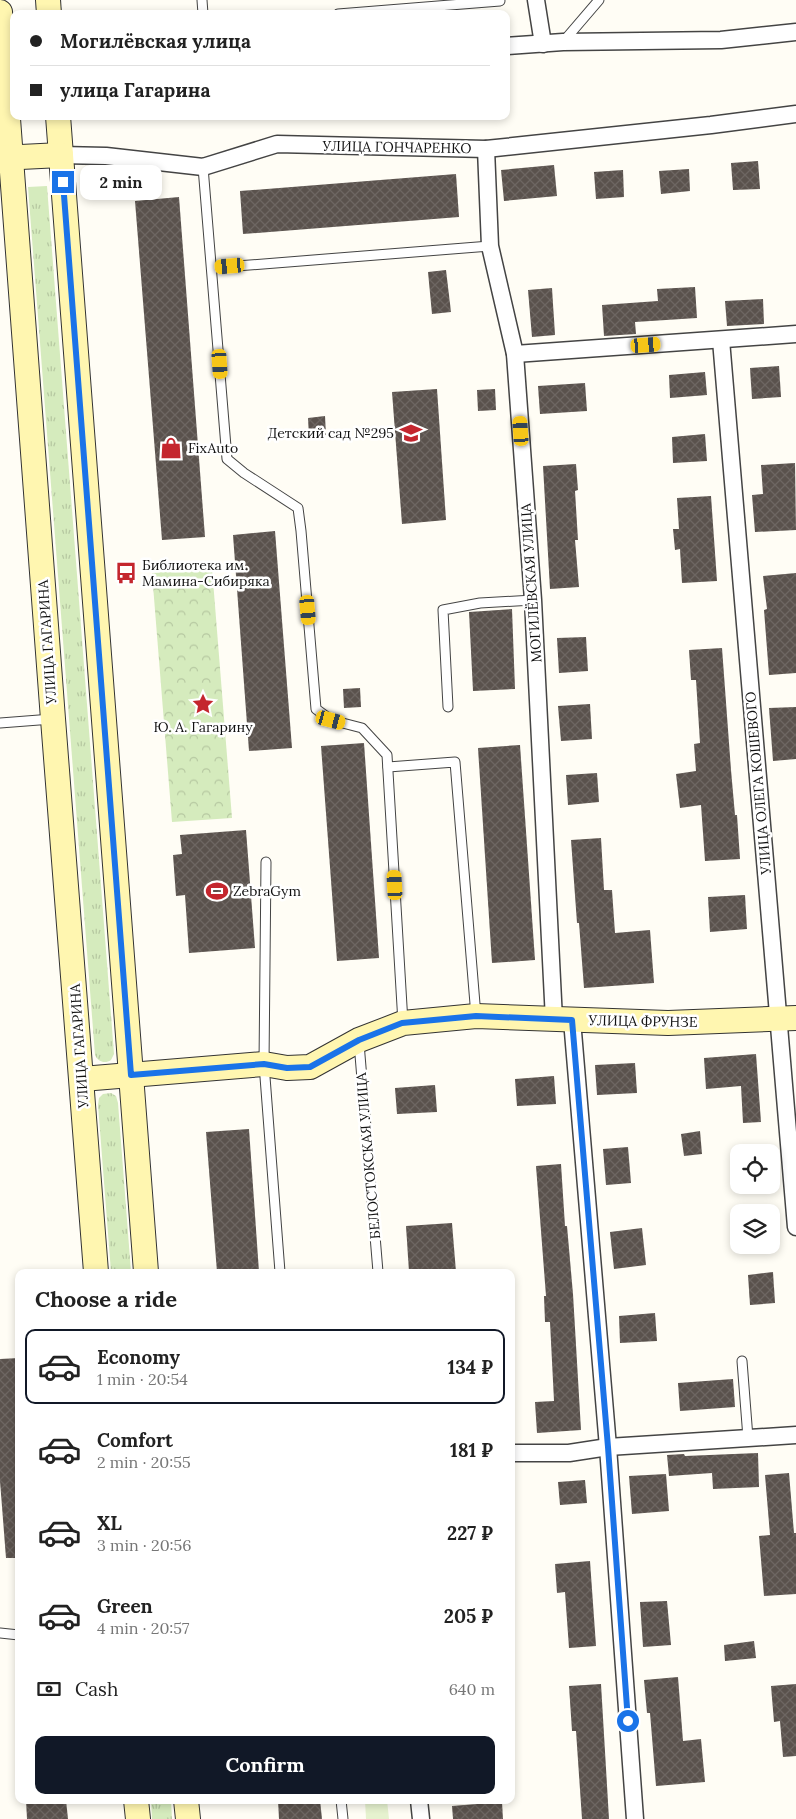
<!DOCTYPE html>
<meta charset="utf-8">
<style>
:root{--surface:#fff;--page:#f2f2f2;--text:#222;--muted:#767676;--line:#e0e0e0;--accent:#111827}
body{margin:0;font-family:Lora,serif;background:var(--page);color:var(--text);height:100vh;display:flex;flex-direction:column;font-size:19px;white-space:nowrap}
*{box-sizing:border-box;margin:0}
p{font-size:16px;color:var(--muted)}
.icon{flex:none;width:28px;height:28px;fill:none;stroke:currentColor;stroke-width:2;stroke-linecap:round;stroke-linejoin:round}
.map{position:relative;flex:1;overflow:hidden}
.panel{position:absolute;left:15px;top:1269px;width:500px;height:535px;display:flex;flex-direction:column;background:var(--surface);border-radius:10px;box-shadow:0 2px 8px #0003}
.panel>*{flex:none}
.hud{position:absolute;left:10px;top:10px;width:500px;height:110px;border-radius:10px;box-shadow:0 2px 8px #0003;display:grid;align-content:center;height:110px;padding:0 20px;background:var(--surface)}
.tools{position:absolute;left:730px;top:1144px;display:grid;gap:10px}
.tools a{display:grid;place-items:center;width:50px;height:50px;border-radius:10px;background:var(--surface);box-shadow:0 2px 8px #0003;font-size:25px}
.end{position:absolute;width:22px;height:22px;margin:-11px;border:6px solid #1a73e8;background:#fff;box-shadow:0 0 0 2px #fff}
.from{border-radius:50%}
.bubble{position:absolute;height:35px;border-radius:10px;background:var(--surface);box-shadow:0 2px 8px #0003;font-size:16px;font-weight:700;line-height:35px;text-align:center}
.car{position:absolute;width:15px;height:30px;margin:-15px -8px;border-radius:6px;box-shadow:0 0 4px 1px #0007;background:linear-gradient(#f5c518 24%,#345 0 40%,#f5c518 0 76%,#345 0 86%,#f5c518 0)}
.hud b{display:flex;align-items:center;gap:18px;height:48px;font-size:19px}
.hud b+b{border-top:1px solid var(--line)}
.hud i{width:12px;height:12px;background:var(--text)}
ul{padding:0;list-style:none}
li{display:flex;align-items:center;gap:15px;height:75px;margin:0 10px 8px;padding:0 10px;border:2px solid transparent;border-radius:10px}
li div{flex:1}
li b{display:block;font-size:19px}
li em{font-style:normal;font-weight:700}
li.current{border-color:var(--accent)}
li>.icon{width:45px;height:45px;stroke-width:1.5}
h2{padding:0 20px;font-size:22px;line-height:60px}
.pay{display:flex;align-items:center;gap:12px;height:55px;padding:0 20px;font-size:19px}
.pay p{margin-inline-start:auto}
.action{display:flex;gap:10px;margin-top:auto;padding:10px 20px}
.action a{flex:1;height:58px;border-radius:10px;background:var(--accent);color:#fff;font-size:20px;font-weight:700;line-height:58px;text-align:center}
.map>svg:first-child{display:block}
.grass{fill:url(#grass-tufts)}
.park{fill:url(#park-crowns)}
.pitch{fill:#e6f2cf}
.building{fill:url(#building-cross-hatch)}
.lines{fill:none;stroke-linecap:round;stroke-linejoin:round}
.lane-casing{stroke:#444;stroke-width:11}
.street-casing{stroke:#444;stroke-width:19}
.secondary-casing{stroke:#333;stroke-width:26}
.lane{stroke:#fff;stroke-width:9}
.street{stroke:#fff;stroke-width:16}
.secondary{stroke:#fff6b0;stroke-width:24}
.route{stroke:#1a73e8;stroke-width:6}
.labels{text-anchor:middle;stroke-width:5;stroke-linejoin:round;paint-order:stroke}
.street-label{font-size:14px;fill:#111;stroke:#fff}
.poi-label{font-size:14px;fill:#111;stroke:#fff;text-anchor:start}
</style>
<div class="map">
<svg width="796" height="1819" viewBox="0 0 796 1819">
<defs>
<pattern id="grass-tufts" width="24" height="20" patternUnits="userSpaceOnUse" patternTransform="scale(1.25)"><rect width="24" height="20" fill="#d5ebbd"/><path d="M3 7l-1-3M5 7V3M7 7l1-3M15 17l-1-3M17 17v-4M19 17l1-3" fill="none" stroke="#b6c8a1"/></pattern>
<pattern id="park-crowns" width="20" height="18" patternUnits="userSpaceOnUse" patternTransform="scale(1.25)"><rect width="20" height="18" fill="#d5ebbd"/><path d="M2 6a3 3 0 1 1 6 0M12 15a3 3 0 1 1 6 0" fill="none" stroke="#b6c8a1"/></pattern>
<pattern id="building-cross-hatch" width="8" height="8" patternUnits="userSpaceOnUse" patternTransform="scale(1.25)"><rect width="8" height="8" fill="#5a524d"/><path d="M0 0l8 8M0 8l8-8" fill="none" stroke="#6d6662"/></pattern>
</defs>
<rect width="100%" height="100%" fill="#fffdf5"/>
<!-- grass -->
<g class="grass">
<path d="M 47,186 L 114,1054 L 111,1060 C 105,1064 98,1062 95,1055 L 28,187 Z"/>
<path d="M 111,1093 L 116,1096 L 118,1103 L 131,1272 L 111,1272 L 98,1105 L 99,1098 L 103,1094 Z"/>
<path d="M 151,1800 L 171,1800 L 172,1819 L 152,1819 Z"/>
</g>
<!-- park -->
<path class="park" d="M 212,568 L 232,818 L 172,822 L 152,573 Z"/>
<!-- pitch -->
<path class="pitch" d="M 365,1800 L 387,1800 L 389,1819 L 366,1819 Z"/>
<!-- building -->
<g class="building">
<path d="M 758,161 L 760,189 L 733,190 L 731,163 Z"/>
<path d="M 554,165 L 557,196 L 504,201 L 501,170 Z"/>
<path d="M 689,169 L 690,191 L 661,194 L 659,171 Z"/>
<path d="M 623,170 L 624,197 L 596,199 L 594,172 Z"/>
<path d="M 456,174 L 459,217 L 243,234 L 240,191 Z"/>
<path d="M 179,197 L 205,537 L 162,540 L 135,201 Z"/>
<path d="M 446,270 L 451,312 L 432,314 L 428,272 Z"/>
<path d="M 695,287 L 697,318 L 635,322 L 636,334 L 604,336 L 602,305 L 658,301 L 657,289 Z"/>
<path d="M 552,288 L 555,335 L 532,337 L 528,290 Z"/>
<path d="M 763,299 L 764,324 L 727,326 L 725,301 Z"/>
<path d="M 779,366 L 781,397 L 752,399 L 750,368 Z"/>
<path d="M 705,372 L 707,395 L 670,398 L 669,375 Z"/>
<path d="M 585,383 L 587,411 L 540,414 L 538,386 Z"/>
<path d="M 437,389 L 446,520 L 402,524 L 392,392 Z"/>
<path d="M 495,389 L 496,410 L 478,411 L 477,390 Z"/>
<path d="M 325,416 L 326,435 L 309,437 L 308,418 Z"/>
<path d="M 705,434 L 707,461 L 673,463 L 672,437 Z"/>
<path d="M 795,463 L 796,530 L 755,532 L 752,495 L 763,494 L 761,465 Z"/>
<path d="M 576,464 L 578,490 L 575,491 L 578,540 L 575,540 L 579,587 L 550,589 L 543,466 Z"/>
<path d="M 711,496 L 717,581 L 682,583 L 680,549 L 675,550 L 673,529 L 679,529 L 677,498 Z"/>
<path d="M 275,531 L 292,748 L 249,751 L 233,535 Z"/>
<path d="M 796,573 L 796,673 L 769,675 L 764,610 L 767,609 L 763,576 Z"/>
<path d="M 512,609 L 515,689 L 473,691 L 469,612 Z"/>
<path d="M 586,637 L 588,671 L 559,673 L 557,638 Z"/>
<path d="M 722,648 L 731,770 L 735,815 L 737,815 L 740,859 L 705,861 L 701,805 L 680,808 L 676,774 L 696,771 L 694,744 L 700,743 L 696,680 L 691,680 L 689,650 Z"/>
<path d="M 360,688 L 361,707 L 344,708 L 343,689 Z"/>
<path d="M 590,704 L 592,739 L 561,741 L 558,706 Z"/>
<path d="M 796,707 L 796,759 L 773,761 L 769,708 Z"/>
<path d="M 364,743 L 379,958 L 337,961 L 321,746 Z"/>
<path d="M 520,745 L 535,960 L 492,963 L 478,748 Z"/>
<path d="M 597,773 L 599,802 L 568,805 L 566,775 Z"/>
<path d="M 246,830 L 255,948 L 189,953 L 185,895 L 176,896 L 173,855 L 182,854 L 180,835 Z"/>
<path d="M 601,838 L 604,890 L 612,890 L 615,933 L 650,930 L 654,983 L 584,988 L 579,923 L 577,923 L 571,840 Z"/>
<path d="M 745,895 L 747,929 L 710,932 L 708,897 Z"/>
<path d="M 756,1054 L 761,1122 L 743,1123 L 741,1086 L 706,1089 L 704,1058 Z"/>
<path d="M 635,1063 L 637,1093 L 597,1095 L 595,1065 Z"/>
<path d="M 554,1076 L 556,1104 L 517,1106 L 515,1079 Z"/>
<path d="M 435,1085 L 437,1112 L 397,1114 L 395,1088 Z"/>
<path d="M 249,1129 L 259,1272 L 217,1272 L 206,1132 Z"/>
<path d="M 700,1131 L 702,1154 L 684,1156 L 681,1134 Z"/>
<path d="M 628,1147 L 631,1183 L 606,1185 L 603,1149 Z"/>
<path d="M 561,1164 L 565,1226 L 567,1226 L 573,1294 L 581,1430 L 537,1433 L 535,1402 L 554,1401 L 550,1322 L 545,1322 L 544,1296 L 546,1296 L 536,1166 Z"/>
<path d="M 452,1223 L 456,1272 L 409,1272 L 406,1226 Z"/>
<path d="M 642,1228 L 646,1265 L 614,1269 L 610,1232 Z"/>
<path d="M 773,1272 L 775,1303 L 750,1305 L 748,1275 Z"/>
<path d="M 655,1313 L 657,1341 L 620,1343 L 619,1316 Z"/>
<path d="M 19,1358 L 19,1558 L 6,1558 L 0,1481 L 0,1359 Z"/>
<path d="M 733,1379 L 735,1407 L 680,1411 L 678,1383 Z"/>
<path d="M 758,1453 L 759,1487 L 713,1489 L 712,1473 L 669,1476 L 667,1455 L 684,1454 L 685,1456 Z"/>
<path d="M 789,1473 L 794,1533 L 796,1533 L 796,1594 L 764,1596 L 759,1536 L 770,1535 L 765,1475 Z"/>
<path d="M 666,1474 L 669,1511 L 632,1514 L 629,1476 Z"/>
<path d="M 585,1480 L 587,1503 L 560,1505 L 558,1482 Z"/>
<path d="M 590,1561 L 596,1646 L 569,1648 L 565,1592 L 557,1593 L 555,1564 Z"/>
<path d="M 667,1601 L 671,1645 L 643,1647 L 640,1602 Z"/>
<path d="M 754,1641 L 756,1658 L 725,1661 L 724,1645 Z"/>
<path d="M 678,1677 L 683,1741 L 701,1739 L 705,1782 L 656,1786 L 650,1713 L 647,1713 L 644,1680 Z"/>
<path d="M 601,1684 L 609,1819 L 582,1819 L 576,1731 L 572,1731 L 569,1686 Z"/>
<path d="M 796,1684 L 796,1756 L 783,1757 L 780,1721 L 774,1722 L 771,1686 Z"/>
<path d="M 26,1800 L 66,1800 L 68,1819 L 27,1819 Z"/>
<path d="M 278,1800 L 320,1800 L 322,1819 L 279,1819 Z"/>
<path d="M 502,1802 L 503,1819 L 453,1819 L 452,1806 Z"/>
</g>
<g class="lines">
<!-- lane casing -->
<g class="lane-casing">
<g id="lane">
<path d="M 202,0 L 203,14"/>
<path d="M 338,14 L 500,1"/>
<path d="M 563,42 L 599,0"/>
<path d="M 203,167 L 227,459 L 244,473 L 298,508 L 301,531 L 316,709 L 331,720 L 362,728 L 387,755 L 403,1023"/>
<path d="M 212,268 L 490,246"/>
<path d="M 448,707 L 443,610 L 480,603 L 533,600"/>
<path d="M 0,723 L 52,719"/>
<path d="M 388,767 L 455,762 L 476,1016"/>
<path d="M 266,862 L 264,1064 L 280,1272"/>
<path d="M 359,1043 L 378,1272"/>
<path d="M 742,1361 L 748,1438"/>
<path d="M 0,1633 L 19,1635"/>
<path d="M 341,1800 L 343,1819"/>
</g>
</g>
<!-- street casing -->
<g class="street-casing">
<g id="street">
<path d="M 536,0 L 543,44"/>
<path d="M 506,46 L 563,42 L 721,40 L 796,32"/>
<path d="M 486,149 L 490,246 L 515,354 L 533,600 L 554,1020"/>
<path d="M 61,155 L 106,156 L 203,167 L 277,144 L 486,149 L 711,125 L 796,114"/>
<path d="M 721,340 L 796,1227"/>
<path d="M 515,354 L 796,334"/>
<path d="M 572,1020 L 608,1447 L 635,1819"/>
<path d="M 511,1453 L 569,1453 L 608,1447 L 796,1435"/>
<path d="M 419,1800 L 421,1819"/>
</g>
</g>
<!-- secondary casing -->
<g class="secondary-casing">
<g id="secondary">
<path d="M 48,0 L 49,14"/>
<path d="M 0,12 L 53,719 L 96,1272"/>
<path d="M 58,116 L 146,1272"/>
<path d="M 0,158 L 61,155"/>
<path d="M 82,1079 L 264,1064 L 287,1068 L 310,1067 L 359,1040 L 403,1023 L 476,1016 L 668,1023 L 796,1018"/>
<path d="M 136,1800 L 138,1819"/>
<path d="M 186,1800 L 188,1819"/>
</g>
</g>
<!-- lane -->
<use href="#lane" class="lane"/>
<!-- street -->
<use href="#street" class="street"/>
<!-- secondary -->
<use href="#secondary" class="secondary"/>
</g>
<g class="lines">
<!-- route -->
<path class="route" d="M 63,182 L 131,1075 L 264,1064 L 287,1068 L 310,1067 L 359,1040 L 402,1023 L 476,1016 L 572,1020 L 608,1447 L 628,1721"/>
</g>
<!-- icons -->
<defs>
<g id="school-bare" transform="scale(1.725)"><path d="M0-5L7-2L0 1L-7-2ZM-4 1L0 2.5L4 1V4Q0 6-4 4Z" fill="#c4262e" stroke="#fff" stroke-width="2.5" paint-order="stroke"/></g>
<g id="shop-bare" transform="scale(1.725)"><path d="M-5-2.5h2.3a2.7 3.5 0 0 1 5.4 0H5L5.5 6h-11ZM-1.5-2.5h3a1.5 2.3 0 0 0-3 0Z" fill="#c4262e" stroke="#fff" stroke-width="2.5" paint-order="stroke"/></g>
<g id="bus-bare" transform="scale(1.725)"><path d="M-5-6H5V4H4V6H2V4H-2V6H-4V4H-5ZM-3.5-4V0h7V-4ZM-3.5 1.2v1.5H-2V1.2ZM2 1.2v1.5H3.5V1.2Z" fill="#c4262e" stroke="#fff" stroke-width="2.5" paint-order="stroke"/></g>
<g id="sight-bare" transform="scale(1.725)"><path d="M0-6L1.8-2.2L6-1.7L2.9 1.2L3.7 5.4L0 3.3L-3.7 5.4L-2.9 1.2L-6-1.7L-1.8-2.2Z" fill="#c4262e" stroke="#fff" stroke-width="2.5" paint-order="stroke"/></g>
<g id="stadium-bare" transform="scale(1.725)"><path d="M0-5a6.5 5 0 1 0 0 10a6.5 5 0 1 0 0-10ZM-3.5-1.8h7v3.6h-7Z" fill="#c4262e" stroke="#fff" stroke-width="2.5" paint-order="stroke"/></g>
</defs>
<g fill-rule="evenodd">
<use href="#school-bare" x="411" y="433"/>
<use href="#shop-bare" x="171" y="448"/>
<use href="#bus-bare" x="126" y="573"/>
<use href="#sight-bare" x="203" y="704"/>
<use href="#stadium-bare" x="217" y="891"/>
</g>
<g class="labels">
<!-- street labels -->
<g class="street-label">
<text transform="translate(397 147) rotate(1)" y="5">УЛИЦА ГОНЧАРЕНКО</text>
<text transform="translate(531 583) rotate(-94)" y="5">МОГИЛЁВСКАЯ УЛИЦА</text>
<text transform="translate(47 642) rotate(-94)" y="5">УЛИЦА ГАГАРИНА</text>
<text transform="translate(758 783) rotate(-95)" y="5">УЛИЦА ОЛЕГА КОШЕВОГО</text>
<text transform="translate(643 1021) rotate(1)" y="5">УЛИЦА ФРУНЗЕ</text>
<text transform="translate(79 1046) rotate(-94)" y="5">УЛИЦА ГАГАРИНА</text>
<text transform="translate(368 1156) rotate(-95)" y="5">БЕЛОСТОКСКАЯ УЛИЦА</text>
</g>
<!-- poi labels -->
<g class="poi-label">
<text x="394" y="438" text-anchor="end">Детский сад №295</text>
<text x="188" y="453">FixAuto</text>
<text x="142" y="570">Библиотека им.<tspan x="142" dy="16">Мамина-Сибиряка</tspan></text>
<text x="203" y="732" text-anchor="middle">Ю. А. Гагарину</text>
<text x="233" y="896">ZebraGym</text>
</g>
</g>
</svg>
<div class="tools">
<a><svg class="icon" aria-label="locate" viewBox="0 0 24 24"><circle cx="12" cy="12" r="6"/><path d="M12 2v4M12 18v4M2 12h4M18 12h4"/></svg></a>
<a><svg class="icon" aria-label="layers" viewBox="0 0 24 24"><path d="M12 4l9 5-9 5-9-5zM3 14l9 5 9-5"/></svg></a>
</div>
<i class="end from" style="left:628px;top:1721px"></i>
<i class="end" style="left:63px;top:182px"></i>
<div class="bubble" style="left:80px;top:165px;width:82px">2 min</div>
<i class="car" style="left:230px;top:266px;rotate:265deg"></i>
<i class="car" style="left:646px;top:345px;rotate:86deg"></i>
<i class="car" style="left:220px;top:364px;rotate:176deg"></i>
<i class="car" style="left:521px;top:431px;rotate:356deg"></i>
<i class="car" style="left:308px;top:610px;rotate:175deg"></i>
<i class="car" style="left:331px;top:720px;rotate:105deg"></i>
<i class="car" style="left:395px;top:885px;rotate:357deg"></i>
<div class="hud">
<b><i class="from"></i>Могилёвская улица</b>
<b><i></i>улица Гагарина</b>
</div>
<section class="panel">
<h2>Choose a ride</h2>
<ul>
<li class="current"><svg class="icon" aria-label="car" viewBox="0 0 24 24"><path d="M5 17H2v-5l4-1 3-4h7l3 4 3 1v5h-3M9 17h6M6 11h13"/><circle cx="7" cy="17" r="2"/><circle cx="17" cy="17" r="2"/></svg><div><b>Economy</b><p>1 min · 20:54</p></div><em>134 ₽</em></li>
<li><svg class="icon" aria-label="car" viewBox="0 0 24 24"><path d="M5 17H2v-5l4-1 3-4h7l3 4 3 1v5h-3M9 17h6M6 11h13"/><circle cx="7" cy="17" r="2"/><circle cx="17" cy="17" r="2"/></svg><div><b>Comfort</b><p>2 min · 20:55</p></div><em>181 ₽</em></li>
<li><svg class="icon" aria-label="car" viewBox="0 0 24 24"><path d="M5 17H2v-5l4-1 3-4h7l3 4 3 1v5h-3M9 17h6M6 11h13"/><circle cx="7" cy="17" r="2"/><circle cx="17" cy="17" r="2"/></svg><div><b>XL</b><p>3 min · 20:56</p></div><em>227 ₽</em></li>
<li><svg class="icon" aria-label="car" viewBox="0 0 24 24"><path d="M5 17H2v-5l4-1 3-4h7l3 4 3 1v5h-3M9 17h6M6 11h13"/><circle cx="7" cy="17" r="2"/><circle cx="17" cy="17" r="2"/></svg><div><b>Green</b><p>4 min · 20:57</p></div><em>205 ₽</em></li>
</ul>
<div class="pay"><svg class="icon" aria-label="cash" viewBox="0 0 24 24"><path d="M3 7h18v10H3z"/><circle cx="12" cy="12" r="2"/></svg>Cash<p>640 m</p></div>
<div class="action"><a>Confirm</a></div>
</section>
</div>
